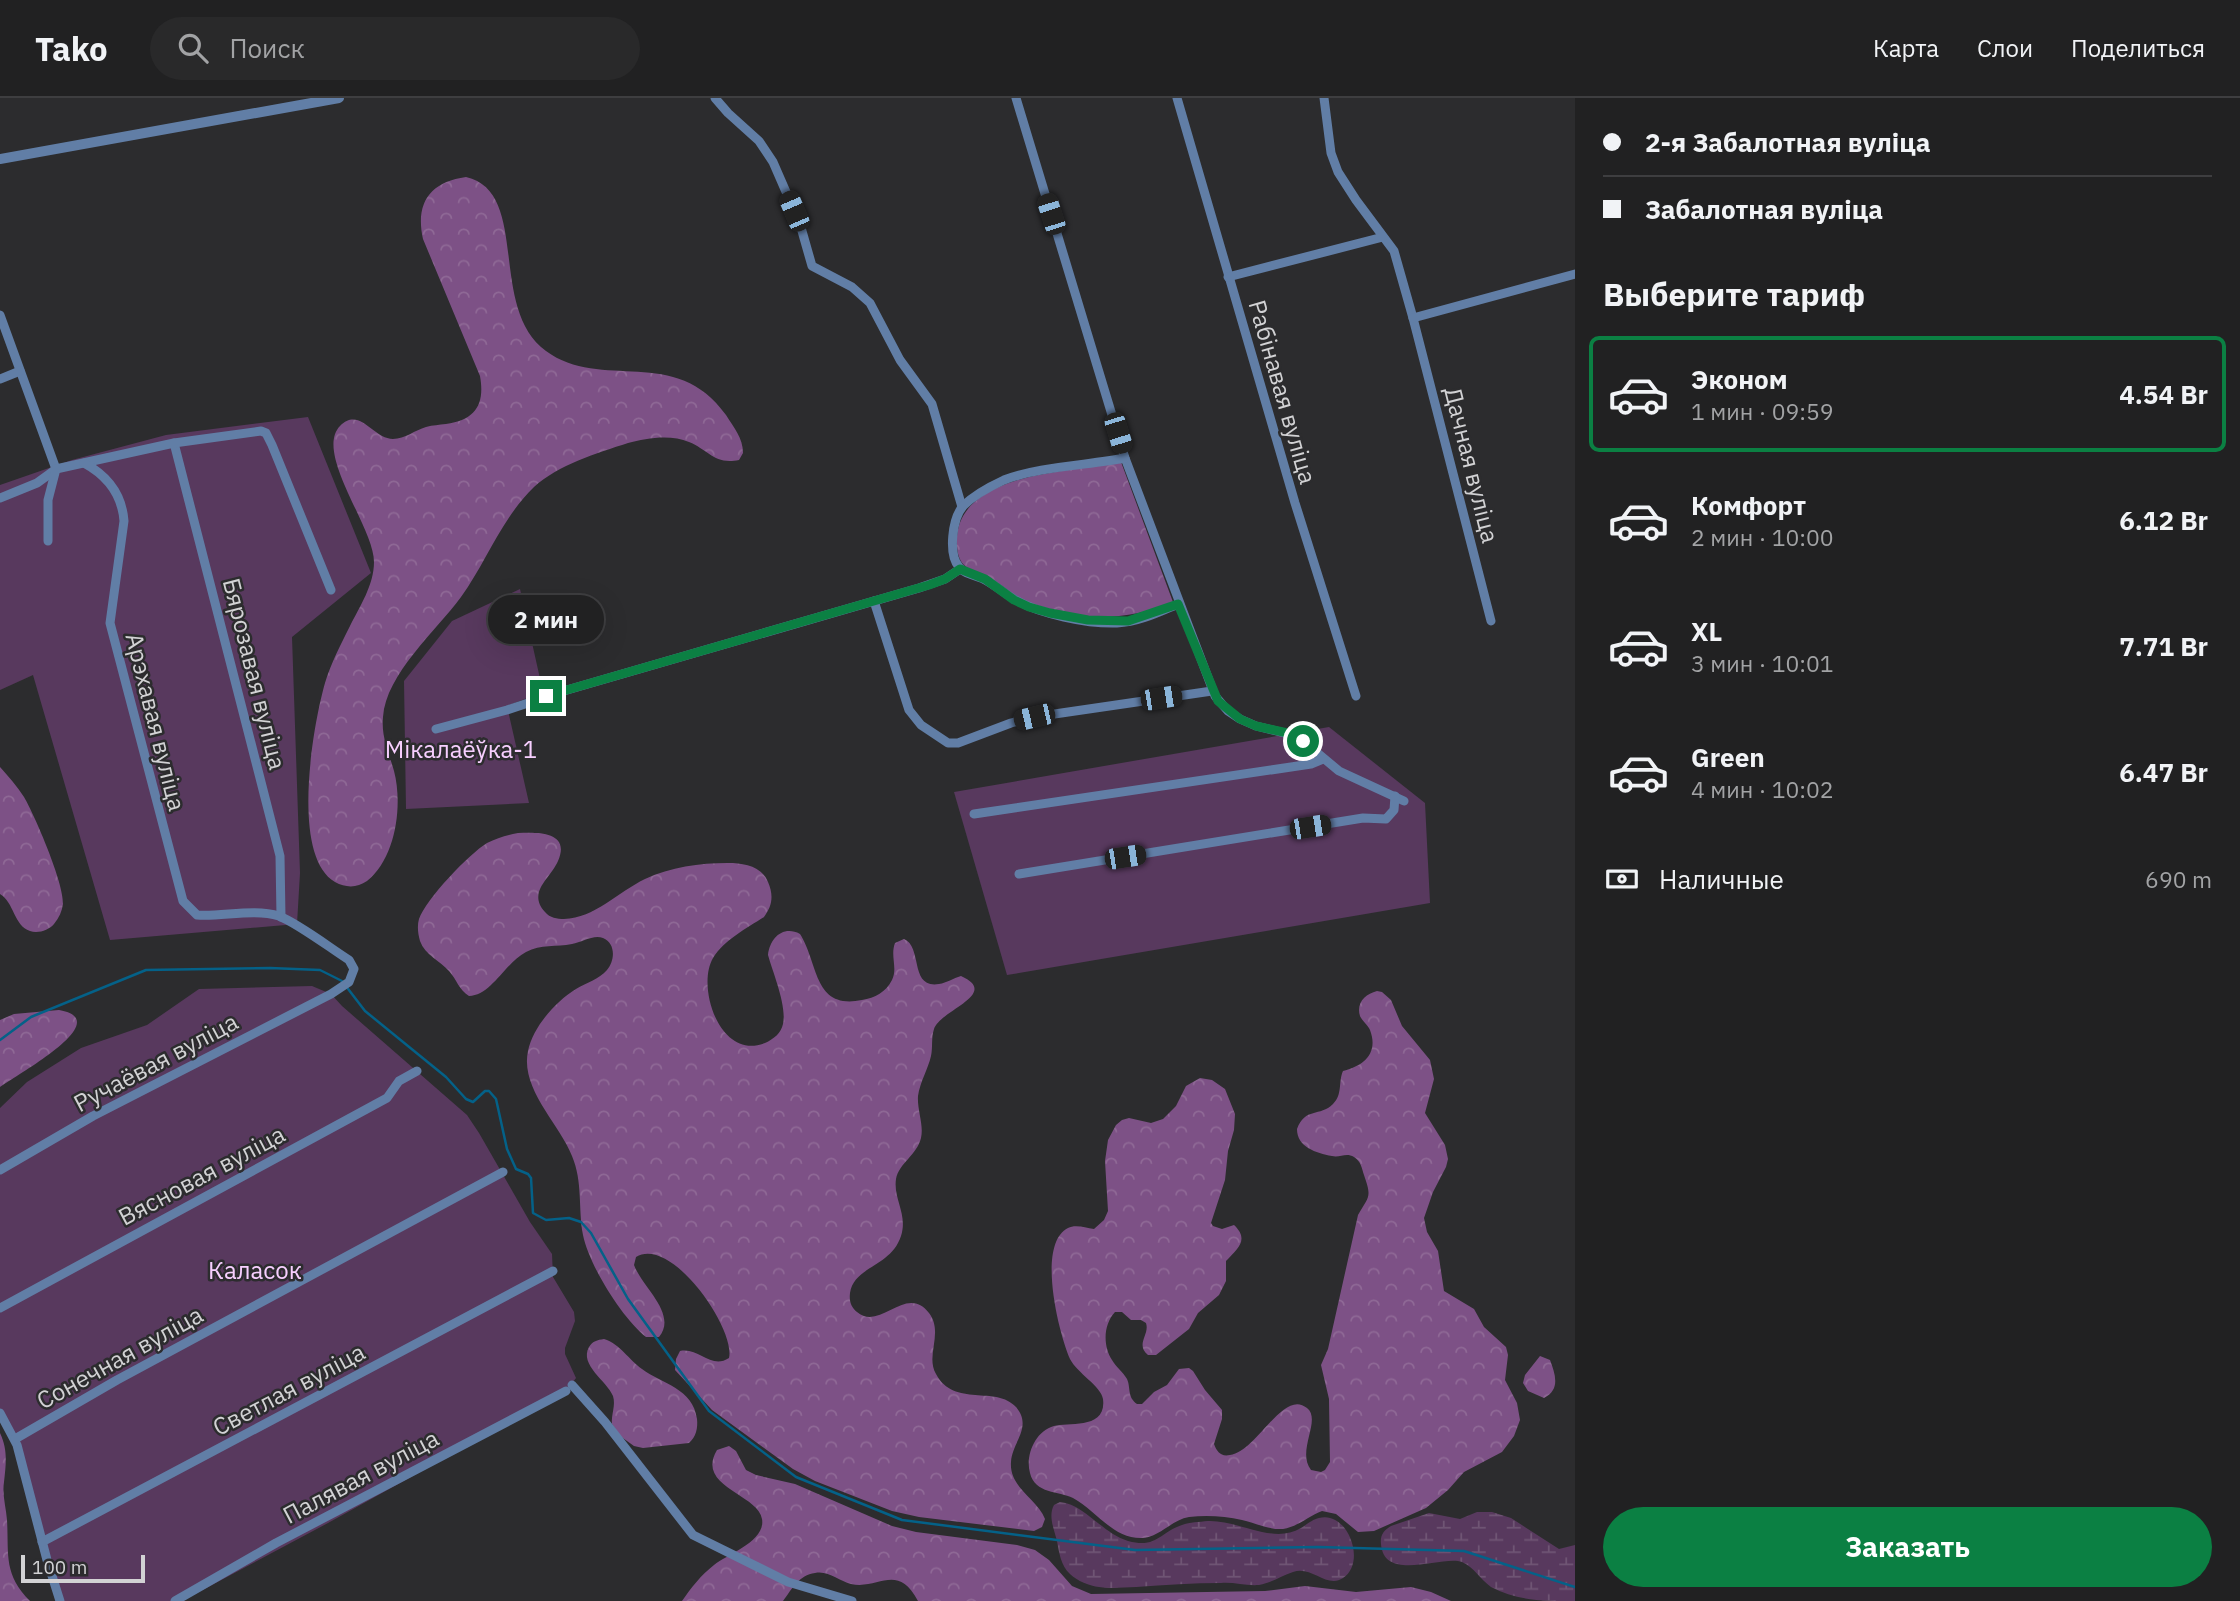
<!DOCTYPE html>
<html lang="ru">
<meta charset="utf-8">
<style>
:root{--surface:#212122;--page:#29292a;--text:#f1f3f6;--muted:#a2a3a5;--line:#3e3e40;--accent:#0b8043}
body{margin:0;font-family:"IBM Plex Sans",sans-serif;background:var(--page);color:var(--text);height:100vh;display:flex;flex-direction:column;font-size:26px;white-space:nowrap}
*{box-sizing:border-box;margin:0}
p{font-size:23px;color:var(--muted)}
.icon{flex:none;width:38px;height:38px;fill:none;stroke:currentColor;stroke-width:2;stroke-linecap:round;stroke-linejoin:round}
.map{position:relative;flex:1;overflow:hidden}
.sheet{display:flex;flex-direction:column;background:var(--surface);width:665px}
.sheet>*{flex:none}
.top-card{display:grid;align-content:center;height:154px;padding:0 28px;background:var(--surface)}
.scale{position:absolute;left:21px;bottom:18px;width:124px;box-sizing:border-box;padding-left:7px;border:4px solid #d2d2d4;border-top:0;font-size:19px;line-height:24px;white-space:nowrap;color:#d2d2d4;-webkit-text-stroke:5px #2c2c2e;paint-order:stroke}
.end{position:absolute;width:32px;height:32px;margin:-16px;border:9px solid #0b8043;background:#fff;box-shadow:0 0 0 4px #fff}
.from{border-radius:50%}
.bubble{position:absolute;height:49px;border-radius:24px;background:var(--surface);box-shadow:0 7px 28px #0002,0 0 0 2px var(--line);font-size:23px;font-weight:700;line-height:49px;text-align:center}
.car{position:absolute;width:21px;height:42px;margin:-21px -10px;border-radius:9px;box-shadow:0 0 5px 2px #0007;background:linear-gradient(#222 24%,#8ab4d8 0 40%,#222 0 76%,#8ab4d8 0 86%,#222 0)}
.top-card b{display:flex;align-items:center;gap:24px;height:66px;font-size:26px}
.top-card b+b{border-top:2px solid var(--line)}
.top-card i{width:18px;height:18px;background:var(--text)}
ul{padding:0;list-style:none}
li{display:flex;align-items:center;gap:21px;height:116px;margin:0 14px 10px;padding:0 14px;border:4px solid transparent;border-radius:10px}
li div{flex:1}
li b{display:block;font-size:26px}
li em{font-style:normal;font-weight:700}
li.on{border-color:var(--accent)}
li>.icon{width:63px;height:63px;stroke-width:1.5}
h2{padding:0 28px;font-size:32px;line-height:84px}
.pay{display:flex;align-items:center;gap:18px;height:77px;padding:0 28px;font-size:26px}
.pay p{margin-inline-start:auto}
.action{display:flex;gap:14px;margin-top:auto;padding:14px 28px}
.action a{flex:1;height:80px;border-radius:42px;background:var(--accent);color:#fff;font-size:28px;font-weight:700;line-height:80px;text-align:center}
header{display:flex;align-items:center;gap:42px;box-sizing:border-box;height:98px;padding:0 35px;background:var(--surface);border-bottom:2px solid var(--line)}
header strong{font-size:33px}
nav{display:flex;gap:38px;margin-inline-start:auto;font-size:24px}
.search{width:490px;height:63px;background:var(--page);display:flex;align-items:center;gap:18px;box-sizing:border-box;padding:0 24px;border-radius:38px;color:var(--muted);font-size:26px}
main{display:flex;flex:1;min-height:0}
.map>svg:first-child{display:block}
.forest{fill:url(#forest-crowns)}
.wetland{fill:url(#wetland-marsh)}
.garden{fill:#58395e}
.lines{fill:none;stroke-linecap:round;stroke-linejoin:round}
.stream{stroke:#046188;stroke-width:2.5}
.minor{stroke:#617ea6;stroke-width:9}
.tertiary{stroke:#617ea6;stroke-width:10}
.route{stroke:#0b8043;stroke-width:9}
.labels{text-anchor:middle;stroke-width:5;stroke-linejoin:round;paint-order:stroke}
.street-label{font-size:24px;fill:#d2d2d4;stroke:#2c2c2e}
.park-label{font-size:24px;fill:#f7cfff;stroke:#2c2c2e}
</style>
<header>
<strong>Tako</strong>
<div class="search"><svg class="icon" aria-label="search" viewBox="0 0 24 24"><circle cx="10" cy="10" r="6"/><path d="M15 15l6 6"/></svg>Поиск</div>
<nav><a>Карта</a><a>Слои</a><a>Поделиться</a></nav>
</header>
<main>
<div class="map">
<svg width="1575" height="1503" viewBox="0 0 1575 1503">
<defs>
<pattern id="forest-crowns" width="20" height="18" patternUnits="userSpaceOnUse" patternTransform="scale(1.75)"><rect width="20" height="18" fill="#7d5186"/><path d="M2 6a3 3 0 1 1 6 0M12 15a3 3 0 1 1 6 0" fill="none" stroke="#8f6996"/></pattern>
<pattern id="wetland-marsh" width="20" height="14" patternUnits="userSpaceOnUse" patternTransform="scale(1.75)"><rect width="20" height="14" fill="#58395e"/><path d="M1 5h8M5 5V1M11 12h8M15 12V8" fill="none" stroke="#6f5574"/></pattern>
</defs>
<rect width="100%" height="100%" fill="#2c2c2e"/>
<!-- forest -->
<g class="forest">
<path d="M 466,79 C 531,94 487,210 546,253 C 601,294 676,246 726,317 C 734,330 743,340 743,355 L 739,362 C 714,367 709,352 689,344 C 671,336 646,340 628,345 C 597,355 558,367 534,389 C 501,421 487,463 461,499 C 436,533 386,576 383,619 C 381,639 389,655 394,673 C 403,707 396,760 367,783 C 357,790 346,790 335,784 C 290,758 313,627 325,585 C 331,565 341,546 350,528 C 360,508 374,487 374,464 C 374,429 314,355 340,328 C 360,308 373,341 393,341 C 405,341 415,332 426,329 C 433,327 439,327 446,326 C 476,322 485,306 480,278 L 423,141 C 415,105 430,84 466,79 Z"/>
<path d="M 1121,364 L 1173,504 C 1129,523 1078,524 1033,506 C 1017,501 1006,489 992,481 C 983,475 972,475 964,467 C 959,462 957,454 957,447 C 955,415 977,397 1006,386 C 1037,374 1088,370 1121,364 Z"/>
<path d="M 0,669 C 8,678 17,688 24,699 C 35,718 64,785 63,806 C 62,813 59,820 54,826 C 49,832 38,836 30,833 C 14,828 14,804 0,796 Z"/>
<path d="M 518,735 C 537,734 571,733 558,763 C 550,781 527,794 545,814 C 550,820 557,821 564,821 C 595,820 618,794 645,781 C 671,769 699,765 728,765 C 743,765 762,768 768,784 C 774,798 772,808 764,819 C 747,830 724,842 713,860 C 696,889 720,963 765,945 C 774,941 781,935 783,926 C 787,908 773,875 768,857 C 770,840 783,827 800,836 C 819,866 813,912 862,902 C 875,900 886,894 892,882 C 898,870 890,858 895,845 L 904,841 C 923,849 909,891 939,886 C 947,885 953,880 961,878 C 1001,896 940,912 934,931 C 931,940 933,949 931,958 C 928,971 920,984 918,998 C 917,1012 924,1027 921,1040 C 917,1057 899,1065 896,1081 C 893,1101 908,1116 901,1138 C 891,1169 854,1168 850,1195 C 849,1203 851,1209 857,1214 C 880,1234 906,1185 929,1215 C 944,1235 925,1257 936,1276 C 954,1310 996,1287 1016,1309 C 1033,1329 1012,1344 1011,1364 C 1009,1390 1037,1400 1045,1421 L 1042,1429 L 1034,1433 L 919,1419 L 892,1413 L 815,1383 L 793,1371 L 712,1312 L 675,1272 L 676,1261 L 680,1253 C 699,1249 711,1272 729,1260 C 736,1231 671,1137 636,1159 L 634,1167 C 642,1189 678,1216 659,1239 L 646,1239 C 622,1220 589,1167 583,1137 C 578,1110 583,1084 572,1058 C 559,1025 520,991 528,953 C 533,929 555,904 576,891 C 586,885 599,881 607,872 C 615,863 616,845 603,840 C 594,836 582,844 572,846 C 556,849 541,846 526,854 C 505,865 491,898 469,898 C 459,892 457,882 449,873 C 440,863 425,857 420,843 C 418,836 417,828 419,821 C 426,801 469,756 487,745 C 497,740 507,737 518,735 Z"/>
<path d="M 1377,893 L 1382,894 L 1391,902 L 1402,928 L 1430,962 L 1434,981 L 1425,1015 L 1445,1047 L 1448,1061 L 1446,1069 L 1433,1094 L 1424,1120 L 1427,1134 L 1438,1153 L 1444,1193 L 1474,1211 L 1484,1229 L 1506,1249 L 1508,1257 L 1505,1282 L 1517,1305 L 1520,1322 L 1514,1338 L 1502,1354 L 1464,1374 L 1448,1392 L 1426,1410 L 1374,1433 L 1358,1434 L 1336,1416 L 1322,1413 C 1309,1418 1297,1429 1283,1431 C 1270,1432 1255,1425 1242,1422 C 1225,1418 1206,1417 1189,1419 C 1171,1422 1159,1440 1141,1440 C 1112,1440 1097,1413 1073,1400 C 1059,1393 1035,1396 1030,1375 C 1025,1358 1035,1333 1054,1328 C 1068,1324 1107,1332 1103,1301 C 1101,1288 1077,1275 1070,1261 C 1059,1236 1036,1146 1068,1130 C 1076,1126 1085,1130 1094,1131 L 1104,1122 L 1108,1113 L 1105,1063 L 1108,1042 L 1116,1027 L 1122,1022 L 1129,1020 L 1151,1025 L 1163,1021 L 1176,1008 L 1186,988 L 1200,980 L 1212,982 L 1225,991 L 1235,1016 L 1234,1032 L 1228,1053 L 1225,1082 L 1211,1125 L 1213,1128 L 1222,1131 L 1234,1127 C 1250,1142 1237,1151 1226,1163 L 1226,1183 L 1219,1197 L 1198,1215 L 1189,1231 L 1156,1257 L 1148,1257 C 1135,1246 1150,1237 1146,1225 L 1141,1222 L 1131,1222 L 1122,1214 L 1115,1214 C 1103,1227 1103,1248 1112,1262 C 1116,1269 1123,1274 1127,1281 C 1131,1290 1127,1299 1137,1306 L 1142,1306 L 1154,1294 L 1167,1287 L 1179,1271 L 1189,1270 L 1193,1273 L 1205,1292 L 1222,1312 L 1222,1321 L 1214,1346 C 1217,1354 1221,1359 1230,1357 C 1257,1354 1283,1290 1307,1310 C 1322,1322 1296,1353 1311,1372 L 1321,1374 L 1325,1372 L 1330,1364 L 1329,1301 L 1321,1267 L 1328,1251 L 1358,1117 C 1369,1098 1372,1100 1364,1077 C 1362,1071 1361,1063 1354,1059 C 1346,1054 1340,1060 1332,1058 C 1316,1055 1297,1049 1297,1031 C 1305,1009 1320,1019 1333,1006 C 1343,996 1338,984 1343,973 C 1363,968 1379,956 1370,932 C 1368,927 1362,923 1360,918 C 1356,905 1365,896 1377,893 Z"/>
<path d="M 59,912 C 118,922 14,978 0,989 L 0,922 L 14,916 Z"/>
<path d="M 604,1241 C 620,1246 629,1262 642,1271 C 662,1286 693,1290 697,1321 C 698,1330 696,1339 689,1345 L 643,1350 L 634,1348 L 620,1338 L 612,1326 C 611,1317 616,1307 613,1298 C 607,1283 579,1267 589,1249 C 593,1243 597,1242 604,1241 Z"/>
<path d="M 1540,1258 L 1550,1262 C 1555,1276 1561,1291 1544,1300 L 1528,1293 L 1523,1285 L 1525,1277 Z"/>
<path d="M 0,1335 C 8,1352 6,1366 4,1384 C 2,1397 6,1409 7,1422 C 9,1456 3,1476 30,1503 L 0,1503 Z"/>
<path d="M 729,1348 L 736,1353 L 746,1372 L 756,1377 L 795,1386 L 892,1428 L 916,1434 L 1017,1447 L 1035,1452 L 1049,1462 L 1072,1488 L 1091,1496 L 1265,1493 L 1305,1488 L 1356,1494 L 1411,1489 L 1431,1494 L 1451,1503 L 918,1503 C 897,1464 879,1492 851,1486 C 839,1483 828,1472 815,1475 C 799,1477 792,1491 783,1503 L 682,1503 C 691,1490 701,1477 714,1467 C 728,1456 766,1443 762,1421 C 758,1396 695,1389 717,1352 Z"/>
</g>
<!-- wetland -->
<g class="wetland">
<path d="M 1060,1404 C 1084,1406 1102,1435 1128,1443 C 1157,1451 1160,1434 1182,1427 C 1190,1424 1199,1424 1208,1423 C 1239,1422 1273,1447 1301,1430 C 1306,1427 1313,1421 1319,1420 C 1348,1412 1367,1465 1343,1480 C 1327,1491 1311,1467 1293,1474 C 1281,1478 1271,1485 1259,1487 C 1246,1488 1234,1484 1221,1485 C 1193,1485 1165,1487 1136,1489 C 1124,1489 1111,1491 1099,1489 C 1090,1488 1077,1483 1070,1476 C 1061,1468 1059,1454 1057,1443 C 1054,1431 1048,1418 1054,1407 Z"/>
<path d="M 1477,1414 L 1492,1414 L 1511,1420 L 1559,1451 L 1575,1447 L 1575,1503 C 1545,1503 1517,1503 1491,1489 C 1480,1481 1474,1469 1462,1464 C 1442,1457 1384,1485 1381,1446 C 1380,1437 1384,1432 1391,1428 L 1429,1415 L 1460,1421 Z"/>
</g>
<!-- garden -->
<g class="garden">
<path d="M 308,319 L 371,475 L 292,539 L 300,775 L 297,826 L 110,842 L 33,577 L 0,592 L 0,387 L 72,362 L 166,337 Z"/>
<path d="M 520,491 L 543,594 L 507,608 L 529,705 L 406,711 L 404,583 L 452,523 Z"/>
<path d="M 1329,629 L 1425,705 L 1430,805 L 1007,877 L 954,694 Z"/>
<path d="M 312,888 L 331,896 L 342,908 L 467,1017 L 479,1035 L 530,1124 L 552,1156 L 553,1179 L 574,1214 L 575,1223 L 565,1250 L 565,1256 L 576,1280 L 566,1293 L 328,1425 L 182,1503 L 60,1503 L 17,1347 L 0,1315 L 0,1010 L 27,984 L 81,950 L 147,927 L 199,891 Z"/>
</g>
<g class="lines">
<!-- stream -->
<path class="stream" d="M 0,942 L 31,919 L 146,872 L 270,870 L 320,872 L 342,883 L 365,913 L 446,979 L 466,1001 L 473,1004 L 485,993 L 489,993 L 496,1001 L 507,1051 L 516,1071 L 528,1076 L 531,1080 L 533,1115 L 546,1122 L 569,1120 L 581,1124 L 591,1135 L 628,1201 L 709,1313 L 796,1379 L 902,1422 L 1135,1452 L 1318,1449 L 1464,1453 L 1575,1489"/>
<!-- minor -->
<g class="minor">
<path d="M 715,0 L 728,15 L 759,43 L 773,64 L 800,126 L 812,168 L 852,189 L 870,205 L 900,262 L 932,306 L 962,409"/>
<path d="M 1016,0 L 1125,360 L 1215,598 L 1228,613 L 1240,621 L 1256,628 L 1297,638 L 1339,673 L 1404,703"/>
<path d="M 1177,0 L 1295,405 L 1356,598"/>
<path d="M 1324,0 L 1331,55 L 1338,74 L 1356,102 L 1394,153 L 1413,220 L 1491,523"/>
<path d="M 1228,179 L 1383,139"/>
<path d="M 0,217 L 56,371"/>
<path d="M 1413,220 L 1575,176"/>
<path d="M 0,281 L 20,273"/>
<path d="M 174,345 L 280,758 L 281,819"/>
<path d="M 1125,360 C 1089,367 1037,369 1004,382 C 991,388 973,398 963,408 C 952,421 948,456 959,469 C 966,478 978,477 987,483 C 996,488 1004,495 1014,501 C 1039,516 1088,526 1117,525 C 1139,524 1159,514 1178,506"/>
<path d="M 56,371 L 174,345 L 261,333 L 266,335 L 272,347 L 331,492"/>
<path d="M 0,400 L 37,385 L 55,372"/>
<path d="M 48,443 L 48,402 L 56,371"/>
<path d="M 874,503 L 909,612 L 921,627 L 948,645 L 958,645 L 1011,625 L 1034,619 L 1212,593"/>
<path d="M 436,631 L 507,612 L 567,592 L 919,490 L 945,481 L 960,471"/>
<path d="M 974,716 L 1311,666 L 1323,661"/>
<path d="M 1019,776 L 1363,720 L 1386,721 L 1394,712 L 1395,698"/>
<path d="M 0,1072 L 93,1018 L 331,896 L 349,884 L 354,871 L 349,862 C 330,850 299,826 279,818 C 254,810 222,819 197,817 L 183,803 L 110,525 L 124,423 C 122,396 108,378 84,365"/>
<path d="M 0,1210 L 387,1000 L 399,983 L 417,973"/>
<path d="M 572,1287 L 605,1324 L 693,1437 L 788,1484 L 852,1503"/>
<path d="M 0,1315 L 17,1347 L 47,1462 L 60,1503"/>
<path d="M 15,1341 L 117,1282 L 503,1074"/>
<path d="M 42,1444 L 553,1173"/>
<path d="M 175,1503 L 276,1445 L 566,1293"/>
</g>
<!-- tertiary -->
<path class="tertiary" d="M 0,61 L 339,0"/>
</g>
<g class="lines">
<!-- route -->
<path class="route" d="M 546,598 L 929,487 L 945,481 L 960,471 L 985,481 L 1014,502 L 1029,509 L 1050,515 L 1088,522 L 1128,523 L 1178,506 L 1218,603 L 1240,621 L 1256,628 L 1292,636 L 1303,643"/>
</g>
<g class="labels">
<!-- street labels -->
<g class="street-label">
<text transform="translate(1282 294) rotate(74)" y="8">Рабінавая вуліца</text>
<text transform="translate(1471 367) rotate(76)" y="8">Дачная вуліца</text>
<text transform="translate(254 576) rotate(76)" y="8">Бярозавая вуліца</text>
<text transform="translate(155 624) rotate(76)" y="8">Арэхавая вуліца</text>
<text transform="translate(156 965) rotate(-28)" y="8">Ручаёвая вуліца</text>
<text transform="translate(202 1078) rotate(-28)" y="8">Вясновая вуліца</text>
<text transform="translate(120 1260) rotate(-29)" y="8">Сонечная вуліца</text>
<text transform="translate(289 1292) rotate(-28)" y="8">Светлая вуліца</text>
<text transform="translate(361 1379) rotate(-28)" y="8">Палявая вуліца</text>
</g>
<!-- park labels -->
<g class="park-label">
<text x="461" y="660">Мікалаёўка-1</text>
<text x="255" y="1181">Каласок</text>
</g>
</g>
</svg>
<div class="scale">100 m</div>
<i class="end from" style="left:1303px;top:643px"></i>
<i class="end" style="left:546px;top:598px"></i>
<div class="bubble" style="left:488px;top:497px;width:116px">2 мин</div>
<i class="car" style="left:794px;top:113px;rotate:337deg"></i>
<i class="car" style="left:1051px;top:116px;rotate:342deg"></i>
<i class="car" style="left:1118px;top:335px;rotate:163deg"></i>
<i class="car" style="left:1161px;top:600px;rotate:81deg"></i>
<i class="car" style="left:1034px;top:619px;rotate:257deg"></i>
<i class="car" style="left:1310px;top:729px;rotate:81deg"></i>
<i class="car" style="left:1125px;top:759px;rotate:81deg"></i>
</div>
<section class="sheet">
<div class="top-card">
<b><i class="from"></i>2-я Забалотная вуліца</b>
<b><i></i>Забалотная вуліца</b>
</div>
<h2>Выберите тариф</h2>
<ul>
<li class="on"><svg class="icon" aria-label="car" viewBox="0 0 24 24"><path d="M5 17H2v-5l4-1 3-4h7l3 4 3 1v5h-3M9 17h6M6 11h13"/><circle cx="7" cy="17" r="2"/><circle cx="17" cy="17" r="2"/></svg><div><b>Эконом</b><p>1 мин · 09:59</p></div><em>4.54 Br</em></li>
<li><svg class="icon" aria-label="car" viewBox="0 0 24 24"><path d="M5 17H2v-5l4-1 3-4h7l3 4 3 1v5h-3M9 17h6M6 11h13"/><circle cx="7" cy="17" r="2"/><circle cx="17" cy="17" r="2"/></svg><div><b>Комфорт</b><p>2 мин · 10:00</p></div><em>6.12 Br</em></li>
<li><svg class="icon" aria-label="car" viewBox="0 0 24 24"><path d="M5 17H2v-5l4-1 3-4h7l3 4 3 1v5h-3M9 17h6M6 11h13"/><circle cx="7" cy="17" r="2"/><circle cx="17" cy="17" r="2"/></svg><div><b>XL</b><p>3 мин · 10:01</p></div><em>7.71 Br</em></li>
<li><svg class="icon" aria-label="car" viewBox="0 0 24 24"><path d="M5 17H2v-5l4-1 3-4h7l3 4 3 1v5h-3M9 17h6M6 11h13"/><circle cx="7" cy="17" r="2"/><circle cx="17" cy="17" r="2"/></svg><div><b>Green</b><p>4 мин · 10:02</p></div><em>6.47 Br</em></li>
</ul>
<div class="pay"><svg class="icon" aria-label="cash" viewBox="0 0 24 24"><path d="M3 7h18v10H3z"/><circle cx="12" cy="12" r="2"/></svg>Наличные<p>690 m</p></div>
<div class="action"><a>Заказать</a></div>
</section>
</main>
